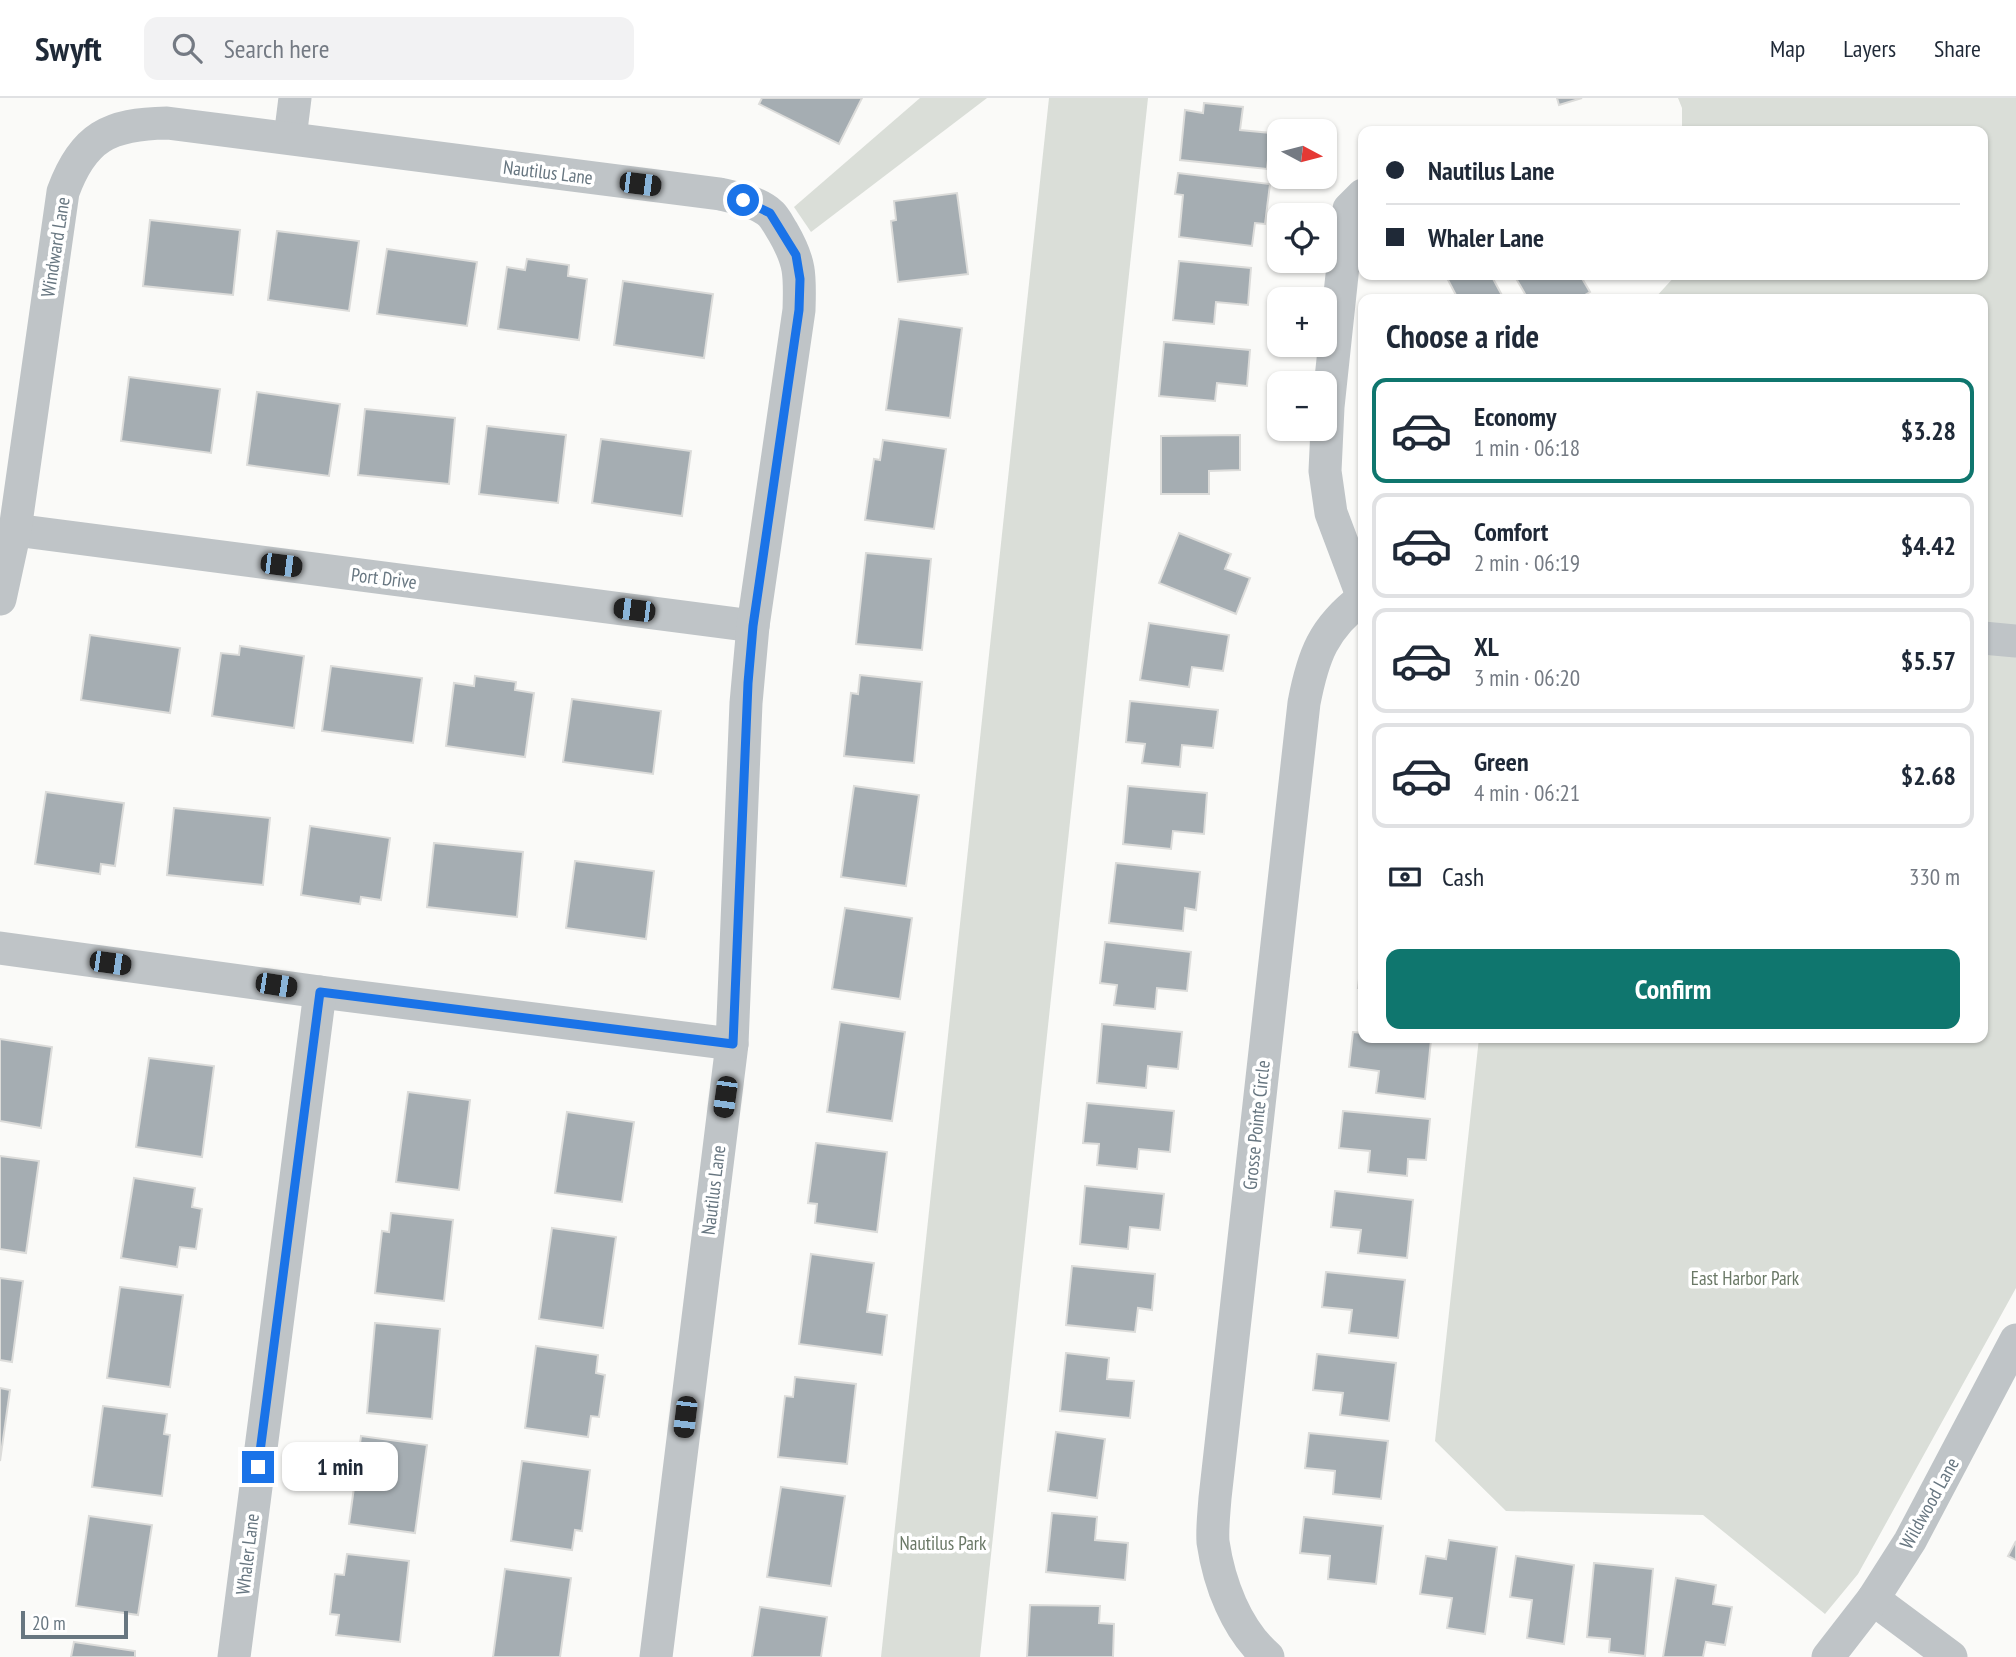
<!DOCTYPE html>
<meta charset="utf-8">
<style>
:root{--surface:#fff;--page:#f2f2f3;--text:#1f2937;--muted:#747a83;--line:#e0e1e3;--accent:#0f766e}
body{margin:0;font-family:"PT Sans Narrow",sans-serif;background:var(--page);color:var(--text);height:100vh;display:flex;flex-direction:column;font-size:26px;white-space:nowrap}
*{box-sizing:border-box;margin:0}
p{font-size:23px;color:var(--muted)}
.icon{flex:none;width:38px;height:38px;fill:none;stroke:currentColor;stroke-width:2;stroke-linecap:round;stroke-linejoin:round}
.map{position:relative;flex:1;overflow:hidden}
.panel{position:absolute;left:1358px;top:196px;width:630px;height:749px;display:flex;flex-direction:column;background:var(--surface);border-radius:14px;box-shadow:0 2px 5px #0004}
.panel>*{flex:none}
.banner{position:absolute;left:1358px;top:28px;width:630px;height:154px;border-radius:14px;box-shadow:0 2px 5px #0004;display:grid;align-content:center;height:154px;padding:0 28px;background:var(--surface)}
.needle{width:46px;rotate:97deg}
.fabs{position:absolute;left:1267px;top:21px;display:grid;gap:14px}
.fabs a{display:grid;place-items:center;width:70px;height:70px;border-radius:14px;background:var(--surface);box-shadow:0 2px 5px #0004;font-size:35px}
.scale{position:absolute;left:21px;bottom:18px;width:107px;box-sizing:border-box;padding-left:7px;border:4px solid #677680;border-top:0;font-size:19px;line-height:24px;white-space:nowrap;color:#677680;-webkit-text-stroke:5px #fff;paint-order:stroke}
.end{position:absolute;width:32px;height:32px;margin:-16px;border:9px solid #1a73e8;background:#fff;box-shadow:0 0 0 4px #fff}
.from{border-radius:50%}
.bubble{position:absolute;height:49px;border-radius:14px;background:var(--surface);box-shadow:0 2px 5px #0004;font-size:23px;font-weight:600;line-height:49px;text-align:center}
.car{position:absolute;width:21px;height:42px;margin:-21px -10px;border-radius:9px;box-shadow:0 0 5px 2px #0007;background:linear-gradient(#222 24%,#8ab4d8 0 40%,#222 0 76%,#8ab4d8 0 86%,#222 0)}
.banner b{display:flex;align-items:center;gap:24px;height:66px;font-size:26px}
.banner b+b{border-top:2px solid var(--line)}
.banner i{width:18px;height:18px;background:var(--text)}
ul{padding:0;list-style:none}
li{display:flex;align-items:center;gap:21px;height:105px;margin:0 14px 10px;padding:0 14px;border:4px solid var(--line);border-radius:14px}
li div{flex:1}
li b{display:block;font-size:26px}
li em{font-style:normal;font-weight:600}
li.current{border-color:var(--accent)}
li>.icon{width:63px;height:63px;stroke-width:1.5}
h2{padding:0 28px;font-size:32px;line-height:84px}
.pay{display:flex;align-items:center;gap:18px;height:77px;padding:0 28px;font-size:26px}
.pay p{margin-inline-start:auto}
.cta{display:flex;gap:14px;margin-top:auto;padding:14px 28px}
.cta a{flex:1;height:80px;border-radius:14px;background:var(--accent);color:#fff;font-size:28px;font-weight:600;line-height:80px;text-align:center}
header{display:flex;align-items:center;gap:42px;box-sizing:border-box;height:98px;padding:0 35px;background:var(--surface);border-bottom:2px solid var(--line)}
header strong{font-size:33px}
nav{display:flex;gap:38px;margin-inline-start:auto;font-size:24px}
.search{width:490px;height:63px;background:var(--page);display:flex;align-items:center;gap:18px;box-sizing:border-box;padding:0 24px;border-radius:14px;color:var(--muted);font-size:26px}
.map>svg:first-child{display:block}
.green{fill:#daded8}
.building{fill:#a5adb2;stroke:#dcdcda;stroke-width:2}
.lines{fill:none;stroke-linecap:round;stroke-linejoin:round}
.street{stroke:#bfc4c7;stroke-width:33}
.route{stroke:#1a73e8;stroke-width:9}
.labels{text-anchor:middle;stroke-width:7;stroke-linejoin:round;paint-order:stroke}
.street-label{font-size:19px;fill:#677680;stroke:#fff}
.park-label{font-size:19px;fill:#6a7866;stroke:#fff}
</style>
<header>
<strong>Swyft</strong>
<div class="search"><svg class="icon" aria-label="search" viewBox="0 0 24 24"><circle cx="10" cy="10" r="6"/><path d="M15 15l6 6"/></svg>Search here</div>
<nav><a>Map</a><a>Layers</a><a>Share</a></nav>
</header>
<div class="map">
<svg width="2016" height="1559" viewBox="0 0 2016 1559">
<rect width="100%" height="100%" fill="#fafaf8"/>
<!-- green -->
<g class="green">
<path d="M 920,0 L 987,0 L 811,134 L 794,109 Z"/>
<path d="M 1049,0 L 1148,0 L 980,1559 L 881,1559 Z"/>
<path d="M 1678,0 L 2016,0 L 2016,1190 L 1858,1476 L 1825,1516 L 1703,1417 L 1506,1413 L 1435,1343 L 1479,940 L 1983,940 L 1983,201 L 1654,201 L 1676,177 L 1983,177 L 1983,33 L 1682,33 L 1682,10 Z"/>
</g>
<!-- building -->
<g class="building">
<path d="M 762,0 L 862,0 L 839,46 L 759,6 Z"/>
<path d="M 1557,0 L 1582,0 L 1559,7 Z"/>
<path d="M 1204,5 L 1243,9 L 1240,32 L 1271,35 L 1267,71 L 1180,62 L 1185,12 L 1203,15 Z"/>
<path d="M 1178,75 L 1270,86 L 1265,126 L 1255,125 L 1252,148 L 1179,139 L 1183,97 L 1175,96 Z"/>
<path d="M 957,95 L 968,176 L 898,184 L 891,123 L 896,122 L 894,103 Z"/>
<path d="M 150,122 L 240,132 L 233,197 L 143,188 Z"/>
<path d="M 277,133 L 359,143 L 349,213 L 268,202 Z"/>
<path d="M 387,151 L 477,164 L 467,228 L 377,216 Z"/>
<path d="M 527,161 L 569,167 L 568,178 L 587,181 L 579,242 L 498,231 L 507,169 L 525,172 Z"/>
<path d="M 1179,163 L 1251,170 L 1248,207 L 1216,204 L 1214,226 L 1173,222 Z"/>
<path d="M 1453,177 L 1491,177 L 1504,201 L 1458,201 L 1447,180 Z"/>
<path d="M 1514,177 L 1580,177 L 1590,194 L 1578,201 L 1528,201 Z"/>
<path d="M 623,183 L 713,196 L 704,260 L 614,247 Z"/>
<path d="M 899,221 L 962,230 L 950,320 L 886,312 Z"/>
<path d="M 1164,244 L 1250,252 L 1247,288 L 1217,285 L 1215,303 L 1159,298 Z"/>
<path d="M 129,279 L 220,291 L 211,355 L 121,343 Z"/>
<path d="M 257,294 L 340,306 L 329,378 L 247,367 Z"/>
<path d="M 365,311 L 455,320 L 449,386 L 358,377 Z"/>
<path d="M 487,328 L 566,337 L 558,405 L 479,396 Z"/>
<path d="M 1240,337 L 1240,372 L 1209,373 L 1209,396 L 1161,396 L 1161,338 Z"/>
<path d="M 601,341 L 691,353 L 682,418 L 592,405 Z"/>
<path d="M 883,342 L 946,351 L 934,431 L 865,422 L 874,361 L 880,362 Z"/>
<path d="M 1179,435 L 1231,456 L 1225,471 L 1250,480 L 1236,516 L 1159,485 Z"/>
<path d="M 866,455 L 931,461 L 922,552 L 856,546 Z"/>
<path d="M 1149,525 L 1229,537 L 1223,573 L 1192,569 L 1189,589 L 1140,582 Z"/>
<path d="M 90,537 L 180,550 L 170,615 L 81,602 Z"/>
<path d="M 240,548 L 304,558 L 294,630 L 212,618 L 221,555 L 239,557 Z"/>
<path d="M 331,568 L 422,580 L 413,645 L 322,633 Z"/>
<path d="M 860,577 L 922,584 L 914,665 L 844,658 L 851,595 L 858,596 Z"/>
<path d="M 475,578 L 516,584 L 515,592 L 534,595 L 525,659 L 446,648 L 454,585 L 474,588 Z"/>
<path d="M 572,601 L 661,613 L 653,676 L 563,664 Z"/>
<path d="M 1130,603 L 1218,612 L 1213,650 L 1182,647 L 1180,669 L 1142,665 L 1145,646 L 1126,644 Z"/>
<path d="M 854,688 L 919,697 L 906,788 L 841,779 Z"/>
<path d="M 1128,688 L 1207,695 L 1204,736 L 1173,733 L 1171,751 L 1123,746 Z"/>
<path d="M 46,694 L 124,705 L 115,768 L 101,766 L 100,776 L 35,766 Z"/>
<path d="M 174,710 L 270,720 L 263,787 L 167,777 Z"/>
<path d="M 310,728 L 390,740 L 381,802 L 361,799 L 360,806 L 301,797 Z"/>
<path d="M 434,745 L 523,754 L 517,819 L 427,809 Z"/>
<path d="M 575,763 L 654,773 L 646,841 L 566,830 Z"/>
<path d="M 1116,765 L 1200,774 L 1196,812 L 1185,810 L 1183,833 L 1109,825 Z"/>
<path d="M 845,810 L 912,820 L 900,901 L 832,891 Z"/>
<path d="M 1105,844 L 1191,854 L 1187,893 L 1157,890 L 1155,911 L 1114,907 L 1117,887 L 1100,885 Z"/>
<path d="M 1362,854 L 1363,855 L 1363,890 L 1358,890 Z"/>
<path d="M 840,924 L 905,934 L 892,1023 L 827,1014 Z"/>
<path d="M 1102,926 L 1182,934 L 1178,971 L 1148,968 L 1146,990 L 1097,985 Z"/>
<path d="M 1353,934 L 1363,935 L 1363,940 L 1431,942 L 1425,1001 L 1376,995 L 1379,973 L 1349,969 Z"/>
<path d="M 0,941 L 52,949 L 41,1030 L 0,1023 Z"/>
<path d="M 149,960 L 214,968 L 202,1059 L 136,1049 Z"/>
<path d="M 408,994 L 470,1002 L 459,1092 L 396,1084 Z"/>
<path d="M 1087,1005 L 1174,1013 L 1170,1054 L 1139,1051 L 1137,1071 L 1097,1067 L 1099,1046 L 1083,1045 Z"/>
<path d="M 1343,1013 L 1430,1021 L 1426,1062 L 1408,1061 L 1407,1078 L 1368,1074 L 1370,1053 L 1339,1050 Z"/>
<path d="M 567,1014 L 634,1024 L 622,1104 L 555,1095 Z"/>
<path d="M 816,1045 L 887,1054 L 877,1134 L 815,1125 L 817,1106 L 808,1105 Z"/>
<path d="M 0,1058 L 39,1063 L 26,1155 L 0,1151 Z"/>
<path d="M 134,1080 L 195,1090 L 192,1109 L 202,1111 L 196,1151 L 180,1149 L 177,1169 L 121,1160 Z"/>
<path d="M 1085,1088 L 1164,1096 L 1160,1132 L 1130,1129 L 1128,1151 L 1080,1146 Z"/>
<path d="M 1335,1093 L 1413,1102 L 1407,1160 L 1358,1155 L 1361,1132 L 1331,1129 Z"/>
<path d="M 391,1115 L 453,1122 L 444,1203 L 375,1195 L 382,1133 L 389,1134 Z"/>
<path d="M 552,1130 L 616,1139 L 603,1230 L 539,1221 Z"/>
<path d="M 811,1156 L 874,1165 L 867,1214 L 887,1217 L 882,1257 L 799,1246 Z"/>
<path d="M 1072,1168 L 1155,1176 L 1152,1212 L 1138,1210 L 1135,1234 L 1066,1227 Z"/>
<path d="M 1326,1174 L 1405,1182 L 1398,1240 L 1349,1235 L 1352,1212 L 1322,1209 Z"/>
<path d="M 0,1180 L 23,1183 L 12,1264 L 0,1262 Z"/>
<path d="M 120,1189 L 183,1197 L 170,1289 L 107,1280 Z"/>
<path d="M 375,1225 L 440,1231 L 432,1321 L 367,1315 Z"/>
<path d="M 536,1248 L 598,1257 L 596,1275 L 605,1277 L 599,1319 L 591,1318 L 588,1339 L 525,1330 Z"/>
<path d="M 1066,1255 L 1109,1260 L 1107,1281 L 1134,1283 L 1130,1320 L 1060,1313 Z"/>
<path d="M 1317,1256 L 1396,1265 L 1389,1323 L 1340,1317 L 1343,1295 L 1313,1292 Z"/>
<path d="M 795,1279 L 856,1286 L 847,1366 L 778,1359 L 785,1298 L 793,1299 Z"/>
<path d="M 0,1290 L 10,1292 L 0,1363 Z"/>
<path d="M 103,1308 L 167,1316 L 164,1336 L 170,1337 L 162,1398 L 92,1389 Z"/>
<path d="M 1056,1334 L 1105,1341 L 1097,1400 L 1048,1393 Z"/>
<path d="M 1309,1335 L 1388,1343 L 1381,1401 L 1333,1396 L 1335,1373 L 1305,1370 Z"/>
<path d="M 361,1338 L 427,1347 L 415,1435 L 349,1426 Z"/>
<path d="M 522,1363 L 590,1372 L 582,1433 L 575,1432 L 572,1452 L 511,1443 Z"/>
<path d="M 781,1389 L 845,1398 L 831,1488 L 767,1479 Z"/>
<path d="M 1052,1415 L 1097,1419 L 1095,1442 L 1128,1445 L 1125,1482 L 1046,1474 Z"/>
<path d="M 89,1418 L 152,1427 L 138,1517 L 76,1508 Z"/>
<path d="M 1304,1419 L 1383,1428 L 1376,1486 L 1328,1481 L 1330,1458 L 1300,1455 Z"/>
<path d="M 1449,1442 L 1497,1449 L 1485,1536 L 1447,1530 L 1452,1500 L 1420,1496 L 1426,1458 L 1446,1461 Z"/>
<path d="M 2016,1443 L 2016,1462 L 2008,1458 Z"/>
<path d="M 347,1456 L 409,1463 L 400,1544 L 336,1537 L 339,1517 L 330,1516 L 335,1476 L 344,1477 Z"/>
<path d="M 1516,1458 L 1574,1467 L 1564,1546 L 1527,1540 L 1532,1502 L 1510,1499 Z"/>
<path d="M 1594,1465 L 1653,1471 L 1645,1558 L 1609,1554 L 1610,1541 L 1587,1539 Z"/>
<path d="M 505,1471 L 571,1480 L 560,1559 L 493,1559 Z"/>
<path d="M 1676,1480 L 1716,1487 L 1713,1506 L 1732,1509 L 1725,1547 L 1706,1544 L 1703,1559 L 1663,1559 Z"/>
<path d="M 1030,1507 L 1100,1508 L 1099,1525 L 1114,1526 L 1113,1559 L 1027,1559 Z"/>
<path d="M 760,1509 L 827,1519 L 821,1559 L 752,1559 Z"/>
<path d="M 74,1544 L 135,1553 L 135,1559 L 71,1559 Z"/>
</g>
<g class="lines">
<!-- street -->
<g class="street">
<path d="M 290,40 L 295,0"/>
<path d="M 15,432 L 753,528"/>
<path d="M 1363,500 L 1331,415 L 1325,373 L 1328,309 L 1349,111 L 1363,97"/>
<path d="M 0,501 L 15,432 L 63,94 C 83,39 109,26 167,25 L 720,96 C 737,100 758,104 771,116 C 776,121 779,128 783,134 C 801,165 800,178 799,212 L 753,528 L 746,605 L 732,946 L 656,1559"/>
<path d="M 1983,540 L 2016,543"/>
<path d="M 0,850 L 320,894 L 732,946"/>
<path d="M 1873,1501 L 1951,1559"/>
<path d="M 234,1559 L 320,894"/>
<path d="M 1268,1559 C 1236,1531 1219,1485 1213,1444 C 1212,1430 1214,1414 1215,1400 L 1304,605 C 1313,558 1323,530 1363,500"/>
<path d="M 1828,1559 L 1873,1501 L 1910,1443 L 2016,1242"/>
</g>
</g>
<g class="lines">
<!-- route -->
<path class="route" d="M 258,1369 L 320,894 L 733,946 L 748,585 L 753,528 L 799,212 L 800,181 L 796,157 L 770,115 L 743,102"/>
</g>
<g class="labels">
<!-- street labels -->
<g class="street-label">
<text transform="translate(548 74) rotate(7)" y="7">Nautilus Lane</text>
<text transform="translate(55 149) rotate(-81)" y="7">Windward Lane</text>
<text transform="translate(384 480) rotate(7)" y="7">Port Drive</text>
<text transform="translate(1256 1027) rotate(-84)" y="7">Grosse Pointe Circle</text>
<text transform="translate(713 1092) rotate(-83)" y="7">Nautilus Lane</text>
<text transform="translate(1929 1405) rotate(-61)" y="7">Wildwood Lane</text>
<text transform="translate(247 1456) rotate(-83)" y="7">Whaler Lane</text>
</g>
<!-- park labels -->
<g class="park-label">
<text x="1745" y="1187">East Harbor Park</text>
<text x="943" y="1452">Nautilus Park</text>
</g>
</g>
</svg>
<div class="fabs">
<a><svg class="needle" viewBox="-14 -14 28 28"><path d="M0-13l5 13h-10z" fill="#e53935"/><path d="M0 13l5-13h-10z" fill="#747a83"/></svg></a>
<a><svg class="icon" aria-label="locate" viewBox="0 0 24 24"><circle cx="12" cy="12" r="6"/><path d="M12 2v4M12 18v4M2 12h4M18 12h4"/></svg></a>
<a>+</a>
<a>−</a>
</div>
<div class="scale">20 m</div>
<i class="end from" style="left:743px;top:102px"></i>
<i class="end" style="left:258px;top:1369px"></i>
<div class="bubble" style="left:282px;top:1344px;width:116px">1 min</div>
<i class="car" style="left:640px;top:86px;rotate:97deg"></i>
<i class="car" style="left:281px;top:467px;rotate:97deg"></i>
<i class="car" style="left:634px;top:512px;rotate:277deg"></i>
<i class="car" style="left:110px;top:865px;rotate:98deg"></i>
<i class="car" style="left:276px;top:887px;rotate:99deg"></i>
<i class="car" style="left:725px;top:999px;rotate:188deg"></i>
<i class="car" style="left:685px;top:1319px;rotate:187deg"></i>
<div class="banner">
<b><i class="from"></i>Nautilus Lane</b>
<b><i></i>Whaler Lane</b>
</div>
<section class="panel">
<h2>Choose a ride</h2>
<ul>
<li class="current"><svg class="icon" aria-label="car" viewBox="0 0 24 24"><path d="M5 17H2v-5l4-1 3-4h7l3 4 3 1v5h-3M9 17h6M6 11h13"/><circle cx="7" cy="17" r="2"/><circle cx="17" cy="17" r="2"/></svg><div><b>Economy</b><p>1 min · 06:18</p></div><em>$3.28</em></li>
<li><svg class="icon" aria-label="car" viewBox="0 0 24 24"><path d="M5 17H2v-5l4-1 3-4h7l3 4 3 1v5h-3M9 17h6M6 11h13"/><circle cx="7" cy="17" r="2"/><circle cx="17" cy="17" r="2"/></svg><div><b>Comfort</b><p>2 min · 06:19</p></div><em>$4.42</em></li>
<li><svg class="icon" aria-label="car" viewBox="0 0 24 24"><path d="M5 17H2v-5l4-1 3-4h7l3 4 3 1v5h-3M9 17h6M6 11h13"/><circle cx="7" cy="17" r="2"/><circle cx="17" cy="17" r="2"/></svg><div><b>XL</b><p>3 min · 06:20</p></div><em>$5.57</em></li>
<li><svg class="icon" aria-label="car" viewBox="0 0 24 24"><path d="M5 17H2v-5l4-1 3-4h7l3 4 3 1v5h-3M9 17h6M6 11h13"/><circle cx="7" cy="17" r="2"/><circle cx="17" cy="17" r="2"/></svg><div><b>Green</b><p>4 min · 06:21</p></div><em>$2.68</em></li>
</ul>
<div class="pay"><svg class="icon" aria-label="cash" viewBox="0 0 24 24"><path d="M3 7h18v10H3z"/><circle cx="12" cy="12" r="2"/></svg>Cash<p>330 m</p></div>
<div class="cta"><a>Confirm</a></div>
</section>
</div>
